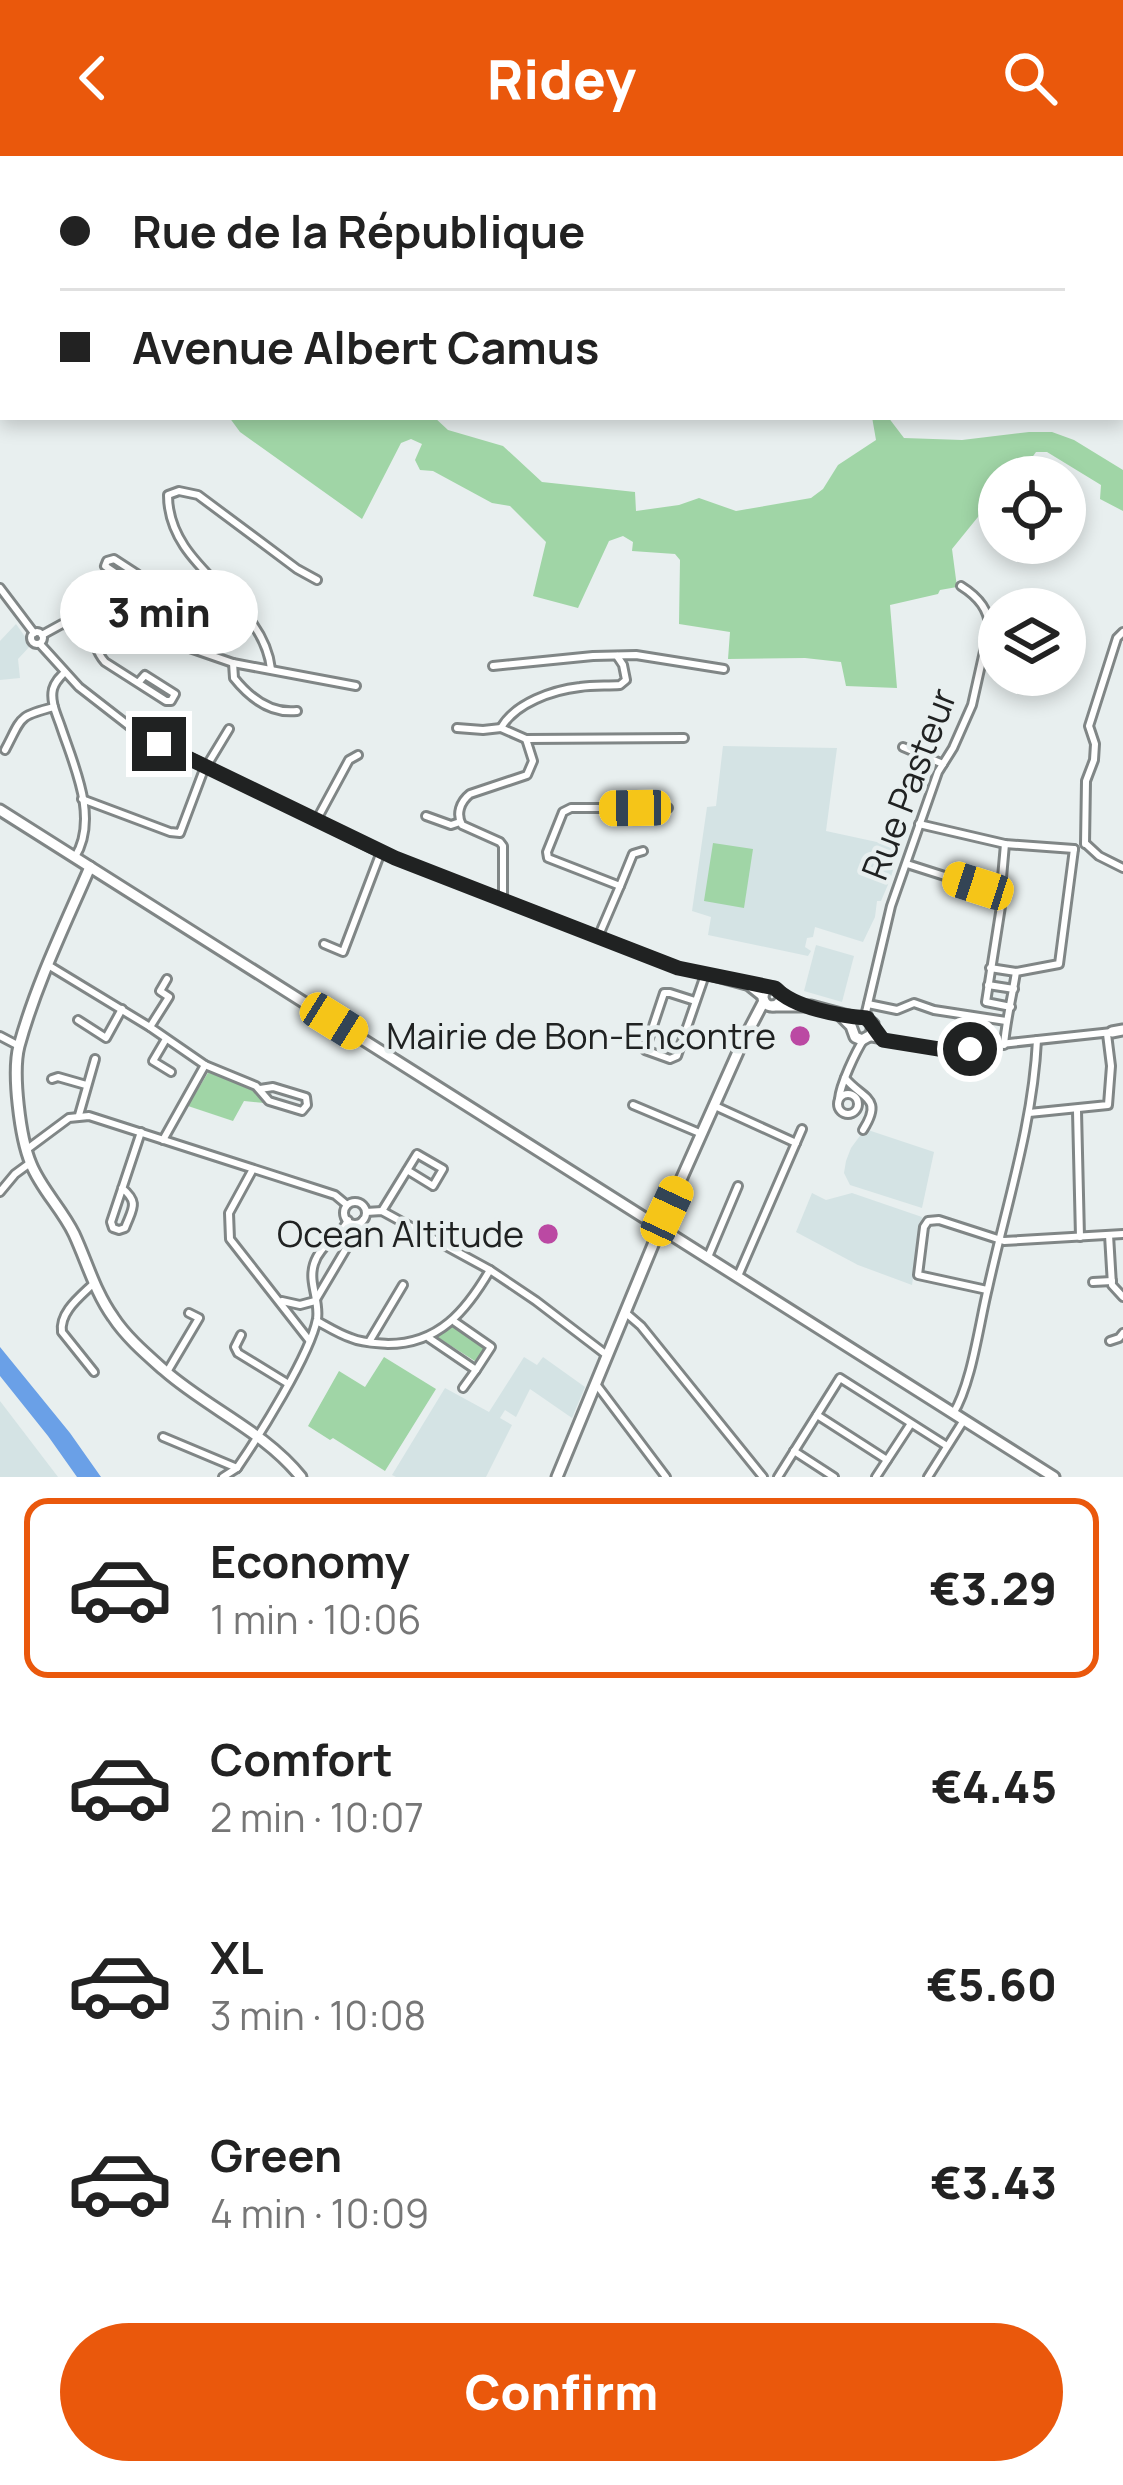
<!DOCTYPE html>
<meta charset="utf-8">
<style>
:root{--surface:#fff;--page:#f6f6f6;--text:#222;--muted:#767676;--line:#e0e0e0;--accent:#ea580c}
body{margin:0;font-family:Manrope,sans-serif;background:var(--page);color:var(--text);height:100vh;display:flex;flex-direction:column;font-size:45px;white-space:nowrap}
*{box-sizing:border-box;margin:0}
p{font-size:39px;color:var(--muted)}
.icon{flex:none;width:66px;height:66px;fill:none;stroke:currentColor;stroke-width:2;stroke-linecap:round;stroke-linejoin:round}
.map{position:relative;height:1321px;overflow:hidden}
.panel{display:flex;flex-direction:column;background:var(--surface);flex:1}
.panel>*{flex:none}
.top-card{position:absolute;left:0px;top:0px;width:1125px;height:264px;box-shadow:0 6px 18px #0003;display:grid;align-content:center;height:264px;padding:0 60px;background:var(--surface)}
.buttons{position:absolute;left:978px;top:300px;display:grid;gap:24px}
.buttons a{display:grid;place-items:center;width:108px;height:108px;border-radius:50%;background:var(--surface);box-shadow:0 6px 18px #0003;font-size:60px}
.end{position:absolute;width:54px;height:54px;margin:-27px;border:15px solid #202222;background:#fff;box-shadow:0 0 0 6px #fff}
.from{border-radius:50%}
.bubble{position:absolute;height:84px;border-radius:42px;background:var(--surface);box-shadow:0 6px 18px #0003;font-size:39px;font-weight:800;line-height:84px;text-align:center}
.car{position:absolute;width:36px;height:72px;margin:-36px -18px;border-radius:15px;box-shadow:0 0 9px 3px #0007;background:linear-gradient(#f5c518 24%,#345 0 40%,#f5c518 0 76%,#345 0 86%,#f5c518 0)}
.top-card b{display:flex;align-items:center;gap:42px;height:114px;font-size:45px}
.top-card b+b{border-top:3px solid var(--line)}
.top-card i{width:30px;height:30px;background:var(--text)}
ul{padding:21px 0 0;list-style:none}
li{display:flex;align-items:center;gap:36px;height:180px;margin:0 24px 18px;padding:0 36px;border:6px solid transparent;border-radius:24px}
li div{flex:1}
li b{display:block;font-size:45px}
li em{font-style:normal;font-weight:800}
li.current{border-color:var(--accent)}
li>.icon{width:108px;height:108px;stroke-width:1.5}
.action{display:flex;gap:24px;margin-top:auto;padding:24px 60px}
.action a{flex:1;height:138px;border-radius:72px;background:var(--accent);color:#fff;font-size:48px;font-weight:800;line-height:138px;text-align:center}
header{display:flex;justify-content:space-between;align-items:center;height:156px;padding:0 60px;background:var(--accent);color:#fff;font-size:54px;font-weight:800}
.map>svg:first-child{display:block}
.built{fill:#d4e3e4}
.green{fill:#a0d5a6}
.water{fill:#6aa0e7}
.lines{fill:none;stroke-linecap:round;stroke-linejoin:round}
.street-casing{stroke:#808686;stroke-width:12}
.secondary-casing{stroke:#808686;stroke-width:15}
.primary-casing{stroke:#808686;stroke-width:15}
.street{stroke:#fff;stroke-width:6}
.secondary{stroke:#fff;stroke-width:9}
.primary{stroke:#fff;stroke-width:9}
.route{stroke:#202222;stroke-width:15}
.poi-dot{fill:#bb49a3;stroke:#e8efef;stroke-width:4.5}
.labels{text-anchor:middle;stroke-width:9;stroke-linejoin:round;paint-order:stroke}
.street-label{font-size:36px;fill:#202222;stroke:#e8efef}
.poi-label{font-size:36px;fill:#202222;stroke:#e8efef;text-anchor:end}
</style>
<header><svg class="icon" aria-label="back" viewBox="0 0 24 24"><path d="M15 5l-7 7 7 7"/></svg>Ridey<svg class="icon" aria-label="search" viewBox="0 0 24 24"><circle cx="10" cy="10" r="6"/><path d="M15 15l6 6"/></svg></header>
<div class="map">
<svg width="1123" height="1321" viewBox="0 0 1123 1321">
<rect width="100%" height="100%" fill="#e8efef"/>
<!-- built -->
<g class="built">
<path d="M 16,468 L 31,489 L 18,503 L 20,522 L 0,524 L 0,485 Z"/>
<path d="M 723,590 L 837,592 L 826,675 L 900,691 L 890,724 L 881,745 L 877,745 L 875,761 L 863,786 L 815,771 L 813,781 L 807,782 L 805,791 L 811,795 L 808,800 L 708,779 L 711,761 L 692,755 L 707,651 L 716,650 Z"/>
<path d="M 816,789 L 854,800 L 842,846 L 804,835 Z"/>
<path d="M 865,973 L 934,996 L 922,1052 L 850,1029 L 844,1017 L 846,1005 L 851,992 Z"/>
<path d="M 812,1037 L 826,1044 L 852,1037 L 922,1061 L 912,1129 L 858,1109 L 796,1076 Z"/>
<path d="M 524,1201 L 537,1209 L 543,1201 L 585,1231 L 572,1262 L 530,1233 L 516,1261 L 505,1254 L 500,1262 L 512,1269 L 486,1321 L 396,1321 L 392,1319 L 445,1232 L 489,1256 Z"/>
<path d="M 0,1245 L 58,1321 L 0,1321 Z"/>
</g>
<!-- green -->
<g class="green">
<path d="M 403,0 L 887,0 L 888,3 L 402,3 Z"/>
<path d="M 229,261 L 434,261 L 448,274 L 503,290 L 542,326 L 635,336 L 636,355 L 679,349 L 699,342 L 736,355 L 811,342 L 823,333 L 838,309 L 876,284 L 872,261 L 888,261 L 904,282 L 962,284 L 1029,276 L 1052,276 L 1074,284 L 1123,314 L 1123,355 L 1100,343 L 1101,329 L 1047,296 L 1036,296 L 1018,321 L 996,322 L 982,356 L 952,393 L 957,431 L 940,434 L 938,438 L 890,449 L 897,532 L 846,530 L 841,506 L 805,502 L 728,503 L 730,476 L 679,468 L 680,404 L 675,398 L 632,395 L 633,386 L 623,380 L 609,385 L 578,452 L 533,440 L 546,386 L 510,350 L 492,347 L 433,315 L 420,314 L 415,304 L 422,288 L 411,283 L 401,287 L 362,363 L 240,276 Z"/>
<path d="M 713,687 L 753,693 L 744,752 L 704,745 Z"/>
<path d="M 209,915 L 254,932 L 264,947 L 244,945 L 233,965 L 188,950 Z"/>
<path d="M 454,1170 L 487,1192 L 478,1207 L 437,1181 Z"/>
<path d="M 384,1201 L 436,1233 L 385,1315 L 333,1282 L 330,1284 L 308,1270 L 339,1215 L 365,1231 Z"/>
</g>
<!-- water -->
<path class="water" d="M 0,1191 L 70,1277 L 101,1321 L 77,1321 L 48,1280 L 0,1220 Z"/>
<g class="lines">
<!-- street casing -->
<g class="street-casing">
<g id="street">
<path d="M 418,0 L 422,3"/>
<path d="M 500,3 L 502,0"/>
<path d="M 530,3 L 530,0"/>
<path d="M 1122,14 L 1123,13"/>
<path d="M 136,431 L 105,410 L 107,405 L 114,403 L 137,418 C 135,441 155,458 158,481"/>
<path d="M 0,432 L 34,477"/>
<path d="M 94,471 C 92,483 97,497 105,506 L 166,545 L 171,545 L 175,538 L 145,519 L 138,527"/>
<circle cx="37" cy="482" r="6"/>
<path d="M 42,479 L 62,468 L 125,474 L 158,481 L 233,507 L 356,530"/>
<path d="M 40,488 L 79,531 L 133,573 L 371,692 L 678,811 L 748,830 L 763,842"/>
<path d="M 617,500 L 623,509 L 626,524 L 620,529 C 607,530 593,529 580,531 C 553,534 515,547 501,572 L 526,583 L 684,582"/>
<path d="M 233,507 L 234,522 C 250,542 271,558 297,555"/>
<path d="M 493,510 L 593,500 L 636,499 L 724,513"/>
<path d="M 271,513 C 263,441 168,415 168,339 L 179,335 L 198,339 L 297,413 L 317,424"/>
<path d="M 64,517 C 59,522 55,526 53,533 C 50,546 57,559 61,571 C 74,610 99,662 75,701"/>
<path d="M 457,572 L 483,574 L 501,572"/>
<path d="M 903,591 L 943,608"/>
<path d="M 5,594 C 22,562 17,560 54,551"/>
<path d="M 82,643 L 170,676 L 180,677 L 203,616 L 229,573"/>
<path d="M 426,660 L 451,669 L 460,666"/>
<path d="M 316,665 L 349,604 L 358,599"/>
<path d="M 919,668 L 1005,688 L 1074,693"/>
<path d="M 1005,688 L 1001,733 L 1002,744 L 986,846 L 1011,851"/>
<path d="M 1085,688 L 1086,625 L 1094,604 L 1095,588 L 1089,570 L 1117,482 L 1123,476"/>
<path d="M 1086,688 L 1099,700 L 1123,712"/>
<path d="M 907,708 L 1001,738"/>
<path d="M 620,730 L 633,698 L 643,695"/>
<path d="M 503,743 L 503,690 L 500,686 L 462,669 C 456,658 460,646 470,638 L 527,619 L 533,605 L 526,583"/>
<path d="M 599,779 L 620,730 L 548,702 L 547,696 L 563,656 L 571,652 L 668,652"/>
<path d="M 324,788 L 343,796 L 381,696"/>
<path d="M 48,809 L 150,871 L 205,909 L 163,984"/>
<path d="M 990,812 L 1016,816"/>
<path d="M 749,827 L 769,832"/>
<path d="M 988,829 L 1014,833"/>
<path d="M 695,845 L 670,837 L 664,837 L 645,894 L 670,903 L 677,900 L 705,819"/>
<path d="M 868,848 L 897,854 L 914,847 L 934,854 L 1006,865"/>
<path d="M 868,860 L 866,856 L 891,750 L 938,616 L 953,592 L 972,549 L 989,473 C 990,454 977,440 961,430"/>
<path d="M 78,864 L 106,882 L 122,853"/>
<path d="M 150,871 L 169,841 L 160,835 L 167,823"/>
<path d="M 0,880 L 19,890"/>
<path d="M 869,881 L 945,894 L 1112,876"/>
<path d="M 166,883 L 153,905 L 171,916"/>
<path d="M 1004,889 C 1006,864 1012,842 1016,816 L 1059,808 L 1074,693"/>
<path d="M 205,909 L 256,930 L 269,945 L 302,955 L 307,949 L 306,941 L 273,931 L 260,933"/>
<path d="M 845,922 C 862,943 884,941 863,974"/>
<path d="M 52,923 L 58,921 L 86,929"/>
<circle cx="848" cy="948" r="10"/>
<path d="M 839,943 C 840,929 856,895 864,883"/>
<path d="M 633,949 L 702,978"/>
<path d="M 715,950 L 796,987"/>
<path d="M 1077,955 L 1080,1081"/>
<path d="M 1029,957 L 1108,949 L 1111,910 L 1107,878"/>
<path d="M 79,959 L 95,903"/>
<path d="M 26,994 L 69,962 L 89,960 L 335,1039 L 347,1049"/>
<path d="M 253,1013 L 229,1057 L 230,1083 L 309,1184"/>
<path d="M 122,1032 C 140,1047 132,1053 125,1072 L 119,1074 L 113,1072 L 111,1066 L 141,976"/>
<path d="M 0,1036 L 15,1018 L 30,1007"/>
<circle cx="355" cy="1057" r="11"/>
<path d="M 382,1055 L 417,998 L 443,1013 L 433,1030 L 407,1014"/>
<path d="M 366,1056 L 382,1055 L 490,1114 L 536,1145 L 608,1200"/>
<path d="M 1109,1079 L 1112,1129 L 1123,1141"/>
<path d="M 708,1101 L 738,1030"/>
<path d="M 738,1120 L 802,973"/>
<path d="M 1093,1126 L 1112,1125"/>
<path d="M 94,1127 C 81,1140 59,1156 62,1176 L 94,1216"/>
<path d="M 987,1134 L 918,1119 L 924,1071 L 928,1065 L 939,1064 L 1004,1085 L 1123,1078"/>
<path d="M 282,1145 L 300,1149 L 315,1145"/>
<path d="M 315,1145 L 363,1064"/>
<path d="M 626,1157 L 641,1170 L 763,1321"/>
<path d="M 317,1165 C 328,1171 339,1178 351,1182 C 362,1187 376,1187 388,1188 C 439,1188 466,1155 490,1114"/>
<path d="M 241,1179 L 235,1191 L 238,1197 L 287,1227"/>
<path d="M 429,1182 L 476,1214 L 491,1191 L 455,1166"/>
<path d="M 1110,1185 L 1119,1182 L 1123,1177"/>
<path d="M 369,1186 L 403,1129"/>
<path d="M 167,1216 L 199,1162 L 189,1157"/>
<path d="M 596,1228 L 666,1321"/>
<path d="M 463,1232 L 476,1214"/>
<path d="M 953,1258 C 972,1227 979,1168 988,1132 C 1006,1050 1033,968 1037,884"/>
<path d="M 817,1259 L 887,1304"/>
<path d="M 163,1281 L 237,1312 C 259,1280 310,1199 317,1163 C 320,1144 308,1127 314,1108 C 320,1088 341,1081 348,1064"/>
<path d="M 794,1295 L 834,1321"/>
<path d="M 223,1321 L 237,1312"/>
<path d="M 778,1321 L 840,1222 L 947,1290"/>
<path d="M 876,1321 L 910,1269"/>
<path d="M 928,1321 L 964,1264"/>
</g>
</g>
<!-- secondary casing -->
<g class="secondary-casing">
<g id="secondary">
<path d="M 90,711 C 65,769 36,828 19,890 C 12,917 20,982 31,1008 C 41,1033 62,1053 74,1078 C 87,1106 95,1136 113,1161 C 126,1181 146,1198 164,1214 C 207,1252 264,1275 301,1321"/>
<circle cx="772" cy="841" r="9"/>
<path d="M 773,850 L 811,850 L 856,862 L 864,861 L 873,868 L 871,879 L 862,884 L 855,881 L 851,870 L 839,858"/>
<path d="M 1112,876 L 1123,874"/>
<path d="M 557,1321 L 667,1055 L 742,887 L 764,845"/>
</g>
</g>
<!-- primary casing -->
<g class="primary-casing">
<path id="primary" d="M 0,654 L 1054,1321"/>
</g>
<!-- street -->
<use href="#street" class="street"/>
<!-- secondary -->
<use href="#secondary" class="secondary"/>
<!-- primary -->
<use href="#primary" class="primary"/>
</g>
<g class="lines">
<!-- route -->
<path class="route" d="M 159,588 L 395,702 L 678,812 L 775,832 C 794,852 840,860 867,862 L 883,884 L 945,894 L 970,893"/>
</g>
<!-- markers -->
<g class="poi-dot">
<circle cx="800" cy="880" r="12"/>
<circle cx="548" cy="1078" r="12"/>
</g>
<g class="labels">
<!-- street labels -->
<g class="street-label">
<text transform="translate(909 628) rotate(-69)" y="13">Rue Pasteur</text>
</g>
<!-- poi labels -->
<g class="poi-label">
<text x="776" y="893">Mairie de Bon-Encontre</text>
<text x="524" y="1091">Ocean Altitude</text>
</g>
</g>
</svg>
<div class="buttons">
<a><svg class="icon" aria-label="locate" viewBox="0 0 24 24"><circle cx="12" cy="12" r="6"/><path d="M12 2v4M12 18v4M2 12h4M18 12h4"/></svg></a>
<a><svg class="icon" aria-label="layers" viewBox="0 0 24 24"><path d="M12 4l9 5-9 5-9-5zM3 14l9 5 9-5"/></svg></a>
</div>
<i class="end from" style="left:970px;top:893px"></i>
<i class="end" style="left:159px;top:588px"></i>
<div class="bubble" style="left:60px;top:414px;width:198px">3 min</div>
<i class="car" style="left:635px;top:652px;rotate:269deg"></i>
<i class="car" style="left:978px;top:730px;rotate:288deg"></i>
<i class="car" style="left:334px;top:865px;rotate:122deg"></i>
<i class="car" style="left:667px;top:1055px;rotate:25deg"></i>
<div class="top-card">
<b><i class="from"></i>Rue de la République</b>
<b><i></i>Avenue Albert Camus</b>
</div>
</div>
<section class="panel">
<ul>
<li class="current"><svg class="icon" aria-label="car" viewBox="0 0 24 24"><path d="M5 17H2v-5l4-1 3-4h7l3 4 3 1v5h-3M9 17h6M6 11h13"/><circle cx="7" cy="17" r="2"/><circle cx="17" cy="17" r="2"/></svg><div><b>Economy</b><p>1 min · 10:06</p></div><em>€3.29</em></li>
<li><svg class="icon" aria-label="car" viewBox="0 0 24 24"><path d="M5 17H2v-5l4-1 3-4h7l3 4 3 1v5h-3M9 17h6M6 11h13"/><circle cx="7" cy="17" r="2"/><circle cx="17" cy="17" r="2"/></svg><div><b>Comfort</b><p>2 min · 10:07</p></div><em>€4.45</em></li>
<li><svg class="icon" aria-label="car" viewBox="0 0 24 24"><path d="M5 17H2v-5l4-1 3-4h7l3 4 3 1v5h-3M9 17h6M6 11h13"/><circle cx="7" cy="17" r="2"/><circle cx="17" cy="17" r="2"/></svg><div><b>XL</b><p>3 min · 10:08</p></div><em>€5.60</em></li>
<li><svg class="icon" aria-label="car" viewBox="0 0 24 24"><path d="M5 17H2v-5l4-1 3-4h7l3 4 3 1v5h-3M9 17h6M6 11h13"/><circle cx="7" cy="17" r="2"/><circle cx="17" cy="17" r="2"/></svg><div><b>Green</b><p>4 min · 10:09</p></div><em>€3.43</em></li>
</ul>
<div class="action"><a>Confirm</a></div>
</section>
